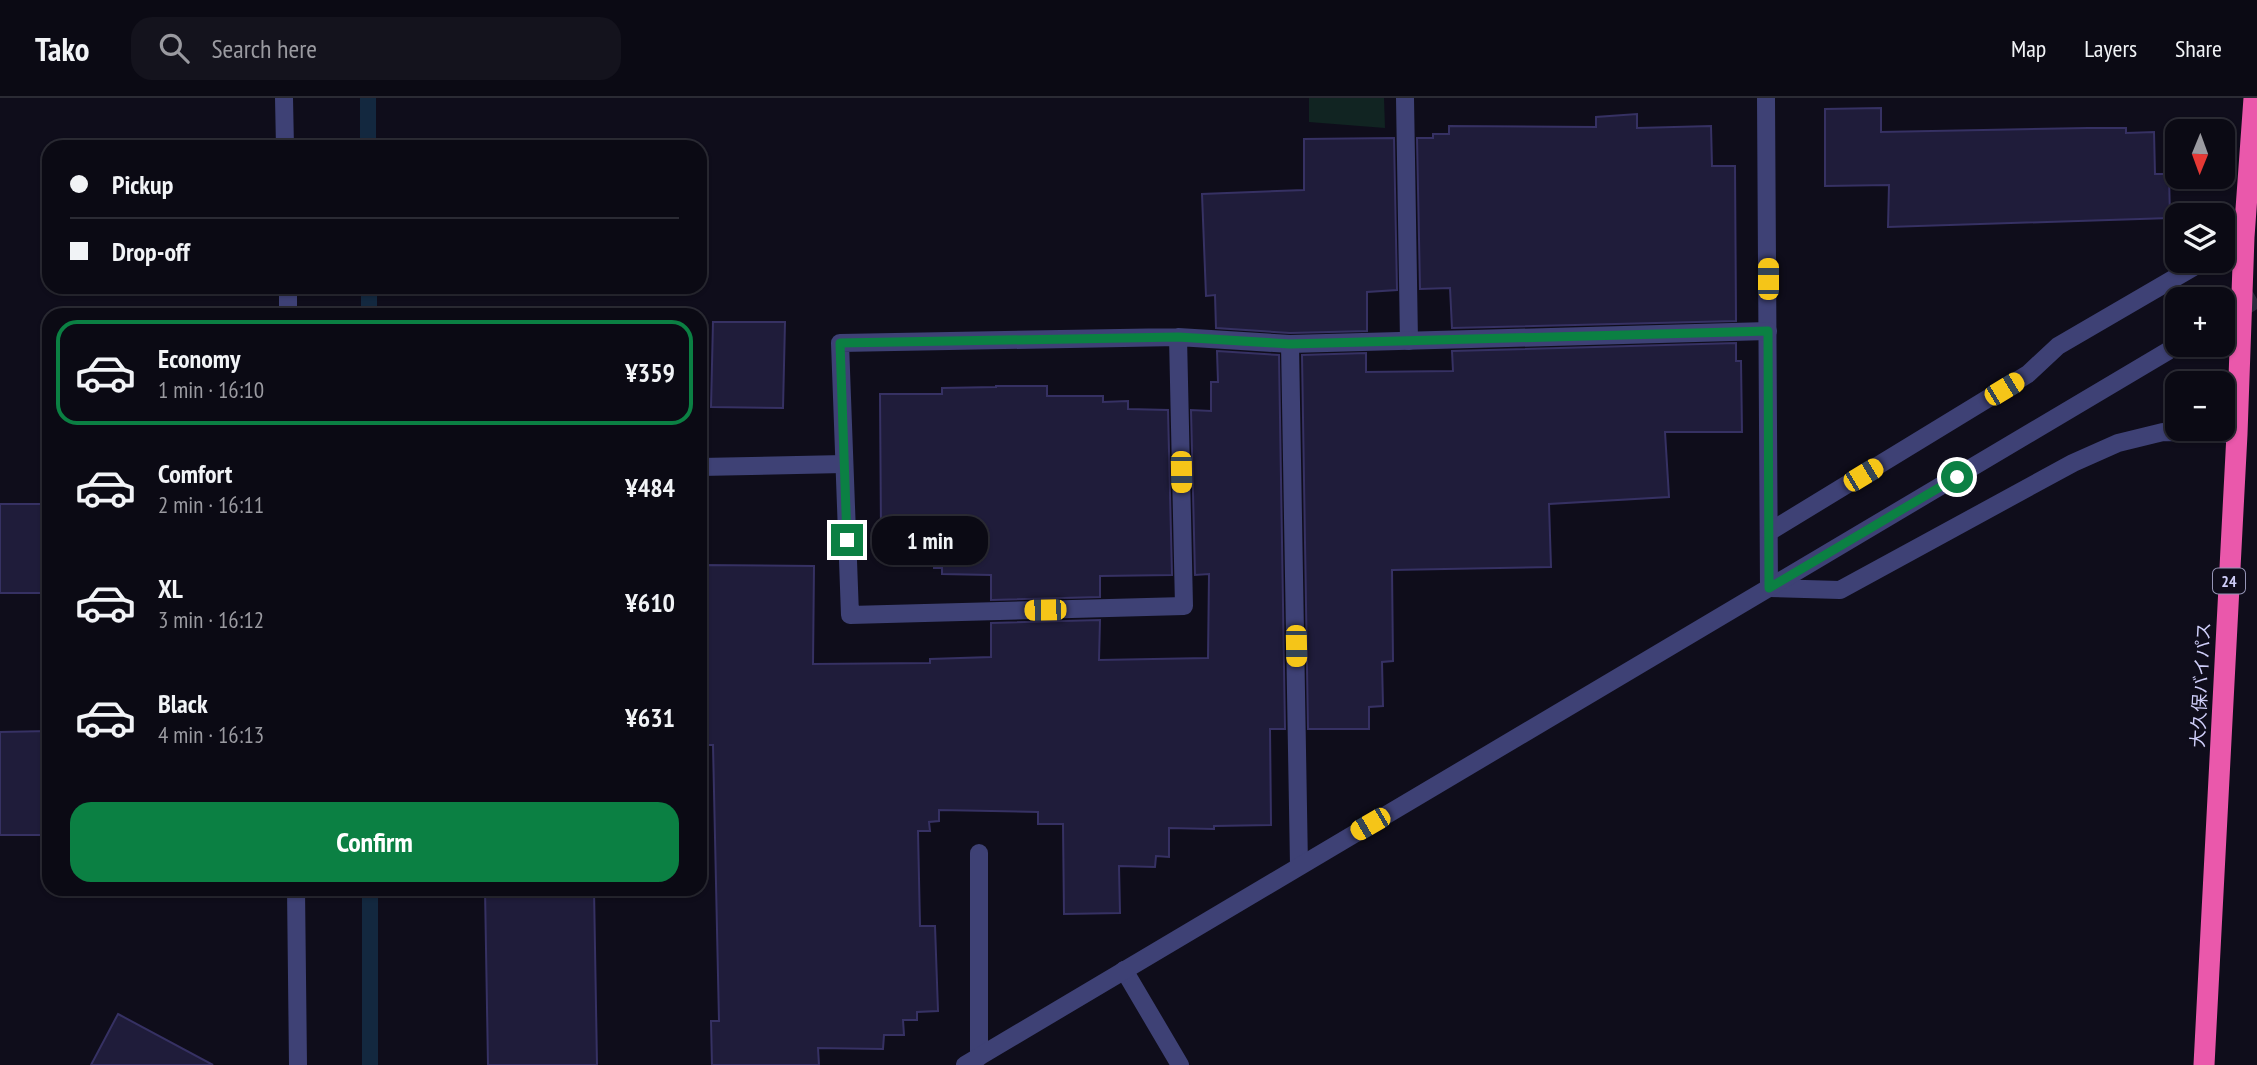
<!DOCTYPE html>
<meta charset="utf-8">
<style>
:root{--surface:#0b0a14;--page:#14131d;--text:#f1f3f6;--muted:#9a9aa0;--line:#2b2b34;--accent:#0b8043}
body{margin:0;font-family:"PT Sans Narrow","Noto Sans JP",sans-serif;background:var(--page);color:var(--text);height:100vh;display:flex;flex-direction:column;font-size:26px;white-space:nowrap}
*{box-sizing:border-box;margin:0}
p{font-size:23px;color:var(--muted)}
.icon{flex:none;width:38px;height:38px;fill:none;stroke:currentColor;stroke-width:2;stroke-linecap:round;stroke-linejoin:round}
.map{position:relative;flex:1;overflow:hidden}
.drawer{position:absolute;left:42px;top:210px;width:665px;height:588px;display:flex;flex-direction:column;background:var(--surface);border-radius:21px;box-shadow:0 2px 5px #0004,0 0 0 2px var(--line)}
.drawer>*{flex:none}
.guide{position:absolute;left:42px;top:42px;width:665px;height:154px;border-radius:21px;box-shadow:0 2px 5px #0004,0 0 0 2px var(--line);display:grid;align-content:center;height:154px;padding:0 28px;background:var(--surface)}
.needle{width:46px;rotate:181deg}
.fabs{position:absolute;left:2165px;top:21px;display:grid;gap:14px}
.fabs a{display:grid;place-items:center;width:70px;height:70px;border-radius:14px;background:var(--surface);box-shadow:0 2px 5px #0004,0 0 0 2px var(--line);font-size:35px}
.end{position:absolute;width:32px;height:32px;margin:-16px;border:9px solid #0b8043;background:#fff;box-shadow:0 0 0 4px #fff}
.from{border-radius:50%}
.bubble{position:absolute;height:49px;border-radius:21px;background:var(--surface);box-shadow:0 2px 5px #0004,0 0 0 2px var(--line);font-size:23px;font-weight:700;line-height:49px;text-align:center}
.car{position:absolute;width:21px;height:42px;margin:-21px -10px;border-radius:9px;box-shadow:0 0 5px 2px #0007;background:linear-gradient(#f5c518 24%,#345 0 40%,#f5c518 0 76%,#345 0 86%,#f5c518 0)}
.guide b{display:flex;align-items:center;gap:24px;height:66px;font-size:26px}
.guide b+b{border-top:2px solid var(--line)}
.guide i{width:18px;height:18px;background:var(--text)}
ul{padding:12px 0 0;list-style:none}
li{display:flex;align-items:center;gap:21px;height:105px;margin:0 14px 10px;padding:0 14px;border:4px solid transparent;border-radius:21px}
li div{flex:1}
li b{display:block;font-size:26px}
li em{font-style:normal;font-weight:700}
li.active{border-color:var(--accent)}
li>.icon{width:63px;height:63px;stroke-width:1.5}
.cta{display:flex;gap:14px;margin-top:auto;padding:14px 28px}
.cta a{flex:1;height:80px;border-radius:21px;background:var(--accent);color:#fff;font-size:28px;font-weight:700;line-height:80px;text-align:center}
header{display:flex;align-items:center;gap:42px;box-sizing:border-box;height:98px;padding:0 35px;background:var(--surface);border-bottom:2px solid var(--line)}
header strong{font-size:33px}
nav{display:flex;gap:38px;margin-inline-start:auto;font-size:24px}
.search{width:490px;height:63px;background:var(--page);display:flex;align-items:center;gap:18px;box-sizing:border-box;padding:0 24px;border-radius:21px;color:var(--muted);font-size:26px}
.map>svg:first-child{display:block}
.green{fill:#112422}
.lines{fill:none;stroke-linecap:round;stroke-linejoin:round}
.stream{stroke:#13283f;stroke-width:16}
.building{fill:#1f1c3a;stroke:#363163;stroke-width:2}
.minor-tunnel{stroke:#2c2a3c;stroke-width:18;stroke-dasharray:18 9;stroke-linecap:butt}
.minor{stroke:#3e4175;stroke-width:18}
.highway{stroke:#ea58ab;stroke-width:21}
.route{stroke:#0b8043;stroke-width:9}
.labels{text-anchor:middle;stroke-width:5;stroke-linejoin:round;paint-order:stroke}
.shield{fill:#0f0d1b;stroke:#9594b6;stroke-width:2}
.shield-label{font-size:16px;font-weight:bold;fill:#cfcef9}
.street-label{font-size:18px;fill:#cfcef9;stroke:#0f0d1b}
</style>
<header>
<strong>Tako</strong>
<div class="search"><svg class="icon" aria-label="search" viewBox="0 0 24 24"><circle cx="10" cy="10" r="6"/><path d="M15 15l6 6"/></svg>Search here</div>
<nav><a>Map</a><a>Layers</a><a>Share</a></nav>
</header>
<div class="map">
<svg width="2257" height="967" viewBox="0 0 2257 967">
<rect width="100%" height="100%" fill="#0f0d1b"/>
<!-- green -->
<path class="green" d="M 1309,0 L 1384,0 L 1385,30 L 1309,24 Z"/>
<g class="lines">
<!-- stream -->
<g class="stream">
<path d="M 368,0 L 368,49"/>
<path d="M 369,189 L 369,217"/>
<path d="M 370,791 L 370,967"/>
</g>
</g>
<!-- building -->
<g class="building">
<path d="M 1881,10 L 1881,34 L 2088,30 L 2126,30 L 2126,35 L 2154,34 L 2155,76 L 2169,76 L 2170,120 L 1888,129 L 1889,87 L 1825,88 L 1825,11 Z"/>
<path d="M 1637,16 L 1637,30 L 1711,28 L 1712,68 L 1735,68 L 1736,223 L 1452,230 L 1450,190 L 1420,191 L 1417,40 L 1433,40 L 1433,36 L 1449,36 L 1449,28 L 1596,29 L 1596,19 Z"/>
<path d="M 1394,40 L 1397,192 L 1367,194 L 1367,233 L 1290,235 L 1216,230 L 1215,197 L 1206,198 L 1202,96 L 1304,92 L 1304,41 Z"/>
<path d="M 713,224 L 785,224 L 783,310 L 711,309 Z"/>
<path d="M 1736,245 L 1736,263 L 1741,263 L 1742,334 L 1665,334 L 1669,399 L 1549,406 L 1551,469 L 1392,472 L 1393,563 L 1382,564 L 1383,608 L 1369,609 L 1369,631 L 1308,631 L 1302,257 L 1366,255 L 1366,274 L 1453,273 L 1452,253 Z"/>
<path d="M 1217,253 L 1279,257 L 1285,631 L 1270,631 L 1271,727 L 1214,728 L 1214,731 L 1169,730 L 1169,759 L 1156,758 L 1155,769 L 1119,768 L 1120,815 L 1064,816 L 1063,726 L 1038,726 L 1038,714 L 939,712 L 939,723 L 929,724 L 930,733 L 918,733 L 920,828 L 935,828 L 938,913 L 917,914 L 917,922 L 903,922 L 904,937 L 884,937 L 883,951 L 818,950 L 819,967 L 712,967 L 711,923 L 719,923 L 713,647 L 700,647 L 700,467 L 814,468 L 813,566 L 930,565 L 930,561 L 991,559 L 991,525 L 1100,522 L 1099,562 L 1208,560 L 1209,476 L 1195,477 L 1191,312 L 1211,313 L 1211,284 L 1218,284 Z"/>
<path d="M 996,288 L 1047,288 L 1047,298 L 1103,298 L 1103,304 L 1128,303 L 1128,311 L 1168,312 L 1172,477 L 1100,478 L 1100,499 L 991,502 L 991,477 L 942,476 L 942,470 L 934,470 L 934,451 L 930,451 L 930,433 L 881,435 L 880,296 L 942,296 L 942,290 L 996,289 Z"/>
<rect x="0" y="406" width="49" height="89"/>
<path d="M 49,633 L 49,737 L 0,737 L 0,634 Z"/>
<path d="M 485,791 L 594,791 L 597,967 L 488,967 Z"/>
<path d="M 118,916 L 213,967 L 91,967 Z"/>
</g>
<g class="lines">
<!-- minor-tunnel -->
<path class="minor-tunnel" d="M 2222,221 L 2257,201"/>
<!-- minor -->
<g class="minor">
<path d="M 284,0 L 285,49"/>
<path d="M 1405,0 L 1409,243"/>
<path d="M 1766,0 L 1769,490 L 1840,492 L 2073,365 L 2118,345 L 2163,334 L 2237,336"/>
<path d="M 2222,152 L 2244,139"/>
<path d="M 288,189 L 288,217"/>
<path d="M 1178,239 L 1184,508 L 850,517 L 840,245 L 1178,239 L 1290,246 L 1768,233"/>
<path d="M 1290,246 L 1299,768"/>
<path d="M 700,369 L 844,366"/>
<path d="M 1769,434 L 2028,276 L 2058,248 L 2204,163"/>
<path d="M 979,755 L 979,959"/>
<path d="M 296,791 L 298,967"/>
<path d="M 1124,872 L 1180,967"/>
<path d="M 965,967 L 2168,253"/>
</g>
<!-- highway -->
<path class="highway" d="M 2204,967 L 2237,336 L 2244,139 L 2254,0"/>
</g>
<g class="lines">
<!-- route -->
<path class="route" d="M 847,442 L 840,245 L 1178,239 L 1290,246 L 1768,233 L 1769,490 L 1957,379"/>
</g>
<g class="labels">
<!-- shield labels -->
<rect class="shield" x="2213" y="470.5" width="32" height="25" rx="5"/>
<g class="shield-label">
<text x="2229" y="489">24</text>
</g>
<!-- street labels -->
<g class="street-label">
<text transform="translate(2201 587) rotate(-87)" y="6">大久保バイパス</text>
</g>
</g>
</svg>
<div class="fabs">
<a><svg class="needle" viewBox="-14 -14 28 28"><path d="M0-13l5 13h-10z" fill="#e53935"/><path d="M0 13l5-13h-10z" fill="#9a9aa0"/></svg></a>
<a><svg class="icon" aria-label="layers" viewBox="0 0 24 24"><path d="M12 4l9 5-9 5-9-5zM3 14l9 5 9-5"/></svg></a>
<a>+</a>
<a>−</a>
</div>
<i class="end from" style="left:1957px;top:379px"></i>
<i class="end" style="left:847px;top:442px"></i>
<div class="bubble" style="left:872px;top:418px;width:116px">1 min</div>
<i class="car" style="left:1768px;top:181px;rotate:0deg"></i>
<i class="car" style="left:2004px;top:291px;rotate:59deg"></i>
<i class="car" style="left:1181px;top:374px;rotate:179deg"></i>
<i class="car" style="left:1863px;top:377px;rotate:59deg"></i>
<i class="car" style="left:1045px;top:512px;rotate:269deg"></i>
<i class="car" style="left:1296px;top:548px;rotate:179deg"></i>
<i class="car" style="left:1370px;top:726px;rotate:240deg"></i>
<div class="guide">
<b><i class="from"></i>Pickup</b>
<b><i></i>Drop-off</b>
</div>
<section class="drawer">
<ul>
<li class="active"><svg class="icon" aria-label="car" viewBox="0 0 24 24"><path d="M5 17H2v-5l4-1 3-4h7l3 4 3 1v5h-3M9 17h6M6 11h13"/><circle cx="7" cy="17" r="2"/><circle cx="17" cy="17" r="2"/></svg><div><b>Economy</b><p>1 min · 16:10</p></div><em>¥359</em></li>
<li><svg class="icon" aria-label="car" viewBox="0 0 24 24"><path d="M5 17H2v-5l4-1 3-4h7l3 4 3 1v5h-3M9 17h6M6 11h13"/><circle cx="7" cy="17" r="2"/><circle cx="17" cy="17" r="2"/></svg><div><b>Comfort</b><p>2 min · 16:11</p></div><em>¥484</em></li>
<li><svg class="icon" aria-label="car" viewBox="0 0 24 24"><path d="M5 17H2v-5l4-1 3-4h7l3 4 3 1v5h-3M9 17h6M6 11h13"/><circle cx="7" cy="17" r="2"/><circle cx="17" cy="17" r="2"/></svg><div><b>XL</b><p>3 min · 16:12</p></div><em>¥610</em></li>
<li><svg class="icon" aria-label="car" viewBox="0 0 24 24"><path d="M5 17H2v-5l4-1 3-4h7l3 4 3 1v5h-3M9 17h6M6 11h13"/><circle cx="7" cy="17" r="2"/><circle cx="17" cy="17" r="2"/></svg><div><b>Black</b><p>4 min · 16:13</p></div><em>¥631</em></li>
</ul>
<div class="cta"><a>Confirm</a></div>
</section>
</div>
